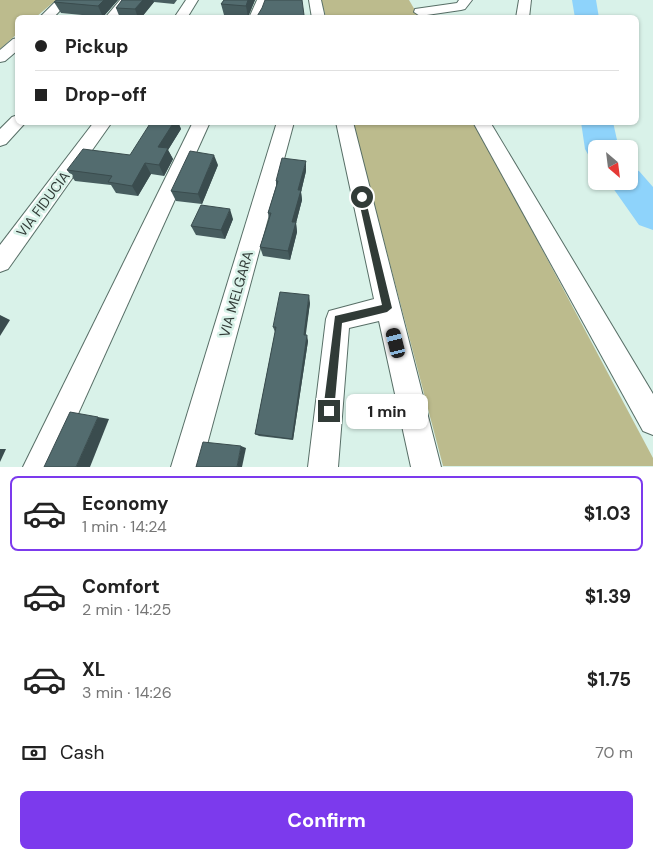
<!DOCTYPE html>
<meta charset="utf-8">
<style>
:root{--surface:#fff;--page:#f2f2f2;--text:#222;--muted:#767676;--line:#e0e0e0;--accent:#7c3aed}
body{margin:0;font-family:"DM Sans",sans-serif;background:var(--page);color:var(--text);height:100vh;display:flex;flex-direction:column;font-size:19px;white-space:nowrap}
*{box-sizing:border-box;margin:0}
p{font-size:16px;color:var(--muted)}
.icon{flex:none;width:28px;height:28px;fill:none;stroke:currentColor;stroke-width:2;stroke-linecap:round;stroke-linejoin:round}
.map{position:relative;height:467px;overflow:hidden}
.drawer{display:flex;flex-direction:column;background:var(--surface);flex:1}
.drawer>*{flex:none}
.banner{position:absolute;left:15px;top:15px;width:624px;height:110px;border-radius:8px;box-shadow:0 1px 4px #0004;display:grid;align-content:center;height:110px;padding:0 20px;background:var(--surface)}
.needle{width:32px;rotate:152deg}
.tools{position:absolute;left:588px;top:140px;display:grid;gap:10px}
.tools a{display:grid;place-items:center;width:50px;height:50px;border-radius:8px;background:var(--surface);box-shadow:0 1px 4px #0004;font-size:25px}
.end{position:absolute;width:22px;height:22px;margin:-11px;border:6px solid #313b37;background:#fff;box-shadow:0 0 0 2px #fff}
.from{border-radius:50%}
.bubble{position:absolute;height:35px;border-radius:8px;background:var(--surface);box-shadow:0 1px 4px #0004;font-size:16px;font-weight:700;line-height:35px;text-align:center}
.car{position:absolute;width:15px;height:30px;margin:-15px -8px;border-radius:6px;box-shadow:0 0 4px 1px #0007;background:linear-gradient(#222 24%,#8ab4d8 0 40%,#222 0 76%,#8ab4d8 0 86%,#222 0)}
.banner b{display:flex;align-items:center;gap:18px;height:48px;font-size:19px}
.banner b+b{border-top:1px solid var(--line)}
.banner i{width:12px;height:12px;background:var(--text)}
ul{padding:9px 0 0;list-style:none}
li{display:flex;align-items:center;gap:15px;height:75px;margin:0 10px 8px;padding:0 10px;border:2px solid transparent;border-radius:8px}
li div{flex:1}
li b{display:block;font-size:19px}
li em{font-style:normal;font-weight:700}
li.selected{border-color:var(--accent)}
li>.icon{width:45px;height:45px;stroke-width:1.5}
.pay{display:flex;align-items:center;gap:12px;height:55px;padding:0 20px;font-size:19px}
.pay p{margin-inline-start:auto}
.cta{display:flex;gap:10px;margin-top:auto;padding:10px 20px}
.cta a{flex:1;height:58px;border-radius:8px;background:var(--accent);color:#fff;font-size:20px;font-weight:700;line-height:58px;text-align:center}
.map>svg:first-child{display:block}
.green{fill:#bcbb8d}
.lines{fill:none;stroke-linecap:round;stroke-linejoin:round}
.river{fill:#8ed3fb;fill-rule:evenodd}
.minor-casing{stroke:#576e66;stroke-width:2}
.minor{fill:#fff;fill-rule:evenodd}
.wall{fill:#475d5f}
.shaded-wall{fill:#3a4c4e}
.building{fill:#536c6f;stroke:#3a4c4e}
.route{fill:#313b37}
.labels{text-anchor:middle;stroke-width:5;stroke-linejoin:round;paint-order:stroke}
.street-label{font-size:14px;fill:#313b37;stroke:#d9f2e9}
</style>
<div class="map">
<svg width="653" height="467" viewBox="0 0 653 467">
<rect width="100%" height="100%" fill="#d9f2e9"/>
<!-- green -->
<g class="green">
<path d="M 0,0 L 56,0 L 36,17 L 18,18 L 17,34 L 0,49 Z"/>
<path d="M 321,0 L 409,0 L 419,17 L 326,17 Z"/>
<path d="M 353,123 L 475,123 L 653,458 L 653,466 L 443,466 Z"/>
</g>
<g class="lines">
<!-- river -->
<g class="river">
<path d="M 572,0 L 596,0 L 599,18 L 575,18 Z"/>
<path d="M 581,122 L 613,122 L 619,149 L 596,149 L 596,159 L 590,158 L 585,149 Z"/>
<path d="M 629,168 L 639,171 L 653,187 L 653,230 L 639,225 L 608,181 L 629,181 Z"/>
</g>
<!-- minor casing -->
<g class="minor-casing">
<g id="minor">
<path d="M 57,0 L 70,0 L 53,18 L 39,18 Z"/>
<path d="M 120,0 L 133,0 L 119,18 L 105,18 Z"/>
<path d="M 186,0 L 198,0 L 187,18 L 174,18 Z"/>
<path d="M 257,0 L 269,0 L 262,18 L 249,18 Z"/>
<path d="M 309,0 L 321,0 L 325,18 L 312,18 Z"/>
<path d="M 459,0 L 472,0 L 465,9 L 461,10 L 420,16 L 414,12 L 415,9 L 457,3 Z"/>
<path d="M 519,0 L 531,0 L 529,18 L 516,18 Z"/>
<path d="M 18,38 L 18,50 L 5,61 L 0,62 L 0,50 L 13,39 Z"/>
<path d="M 18,115 L 18,122 L 26,122 L 6,144 L 0,146 L 0,129 L 12,117 Z"/>
<path d="M 94,122 L 112,122 L 8,269 L 0,272 L 0,245 Z"/>
<path d="M 193,122 L 210,122 L 54,467 L 23,467 Z"/>
<path d="M 277,122 L 294,122 L 201,467 L 171,467 Z"/>
<path d="M 336,122 L 353,122 L 441,467 L 411,467 L 379,321 L 349,328 L 338,467 L 308,467 L 326,319 L 329,311 L 374,299 Z"/>
<path d="M 473,122 L 490,122 L 653,394 L 653,435 L 643,431 Z"/>
</g>
</g>
<!-- minor -->
<use href="#minor" class="minor"/>
</g>
<!-- wall -->
<g class="wall">
<path d="M 118,0 L 103,17 L 61,13 L 54,2 Z"/>
<path d="M 122,0 L 177,0 L 174,4 L 154,2 L 141,18 L 120,18 L 116,8 Z"/>
<path d="M 224,0 L 255,0 L 248,17 L 224,15 L 221,4 Z"/>
<path d="M 174,122 L 178,122 L 181,129 L 168,150 L 173,159 L 164,176 L 151,174 L 138,196 L 116,193 L 111,185 L 75,181 L 67,170 L 130,155 Z"/>
<path d="M 218,165 L 202,204 L 176,201 L 171,191 Z"/>
<path d="M 306,171 L 301,192 L 302,200 L 296,223 L 297,232 L 290,260 L 263,256 L 260,247 L 269,219 L 268,213 L 276,186 L 276,181 Z"/>
<path d="M 233,219 L 225,239 L 196,235 L 191,226 Z"/>
<path d="M 310,303 L 305,335 L 308,341 L 293,440 L 259,436 L 255,434 L 275,332 L 273,327 Z"/>
</g>
<!-- shaded-wall -->
<g class="shaded-wall">
<path d="M 104,0 L 118,0 L 103,17 L 98,6 Z"/>
<path d="M 143,0 L 153,0 L 154,2 L 141,18 L 138,18 L 135,9 Z"/>
<path d="M 248,0 L 255,0 L 248,17 L 246,6 Z"/>
<path d="M 174,122 L 178,122 L 181,129 L 168,150 L 173,159 L 164,176 L 159,165 L 158,147 Z"/>
<path d="M 214,155 L 218,165 L 202,204 L 198,194 Z"/>
<path d="M 306,161 L 306,171 L 301,192 L 302,200 L 296,223 L 297,232 L 290,260 L 288,251 L 292,222 L 298,190 Z"/>
<path d="M 145,163 L 151,174 L 138,196 L 132,186 Z"/>
<path d="M 230,209 L 233,219 L 225,239 L 221,230 Z"/>
<path d="M 309,295 L 310,303 L 305,341 L 304,335 Z"/>
<path d="M 0,315 L 10,320 L 0,336 Z"/>
<path d="M 307,335 L 308,341 L 293,440 L 292,439 Z"/>
<path d="M 98,417 L 109,419 L 90,467 L 76,467 Z"/>
<path d="M 241,446 L 246,448 L 242,467 L 237,467 Z"/>
<path d="M 0,449 L 6,449 L 0,462 Z"/>
</g>
<!-- building -->
<g class="building">
<path d="M 57,0 L 104,0 L 98,6 L 54,2 Z"/>
<path d="M 122,0 L 143,0 L 135,9 L 116,8 Z"/>
<path d="M 224,0 L 248,0 L 246,6 L 221,4 Z"/>
<path d="M 265,0 L 302,0 L 304,15 L 304,18 L 256,18 L 262,8 Z"/>
<path d="M 151,122 L 174,122 L 158,147 L 168,148 L 159,165 L 145,163 L 132,186 L 108,182 L 112,176 L 67,170 L 83,149 L 130,155 Z"/>
<path d="M 190,151 L 214,155 L 198,194 L 171,191 Z"/>
<path d="M 282,158 L 306,161 L 298,190 L 301,190 L 292,222 L 296,222 L 288,251 L 260,247 L 271,213 L 268,213 L 278,181 L 276,181 Z"/>
<path d="M 201,205 L 230,209 L 221,230 L 191,226 Z"/>
<path d="M 280,292 L 309,295 L 304,335 L 307,335 L 292,439 L 255,434 L 276,327 L 273,327 Z"/>
<path d="M 70,412 L 98,417 L 76,467 L 44,467 Z"/>
<path d="M 203,442 L 241,446 L 237,467 L 196,467 Z"/>
</g>
<!-- route -->
<path class="route" d="M 362,194 L 365,197 L 392,308 L 387,312 L 342,323 L 334,411 L 332,415 L 329,417 L 325,415 L 323,411 L 335,316 L 382,305 L 358,197 Z"/>
<g class="labels">
<!-- street labels -->
<g class="street-label">
<text transform="translate(43 204) rotate(-53)" y="5">VIA FIDUCIA</text>
<text transform="translate(236 294) rotate(-74)" y="5">VIA MELGARA</text>
</g>
</g>
</svg>
<div class="tools">
<a><svg class="needle" viewBox="-14 -14 28 28"><path d="M0-13l5 13h-10z" fill="#e53935"/><path d="M0 13l5-13h-10z" fill="#767676"/></svg></a>
</div>
<i class="end from" style="left:362px;top:197px"></i>
<i class="end" style="left:329px;top:411px"></i>
<div class="bubble" style="left:346px;top:394px;width:82px">1 min</div>
<i class="car" style="left:396px;top:343px;rotate:346deg"></i>
<div class="banner">
<b><i class="from"></i>Pickup</b>
<b><i></i>Drop-off</b>
</div>
</div>
<section class="drawer">
<ul>
<li class="selected"><svg class="icon" aria-label="car" viewBox="0 0 24 24"><path d="M5 17H2v-5l4-1 3-4h7l3 4 3 1v5h-3M9 17h6M6 11h13"/><circle cx="7" cy="17" r="2"/><circle cx="17" cy="17" r="2"/></svg><div><b>Economy</b><p>1 min · 14:24</p></div><em>$1.03</em></li>
<li><svg class="icon" aria-label="car" viewBox="0 0 24 24"><path d="M5 17H2v-5l4-1 3-4h7l3 4 3 1v5h-3M9 17h6M6 11h13"/><circle cx="7" cy="17" r="2"/><circle cx="17" cy="17" r="2"/></svg><div><b>Comfort</b><p>2 min · 14:25</p></div><em>$1.39</em></li>
<li><svg class="icon" aria-label="car" viewBox="0 0 24 24"><path d="M5 17H2v-5l4-1 3-4h7l3 4 3 1v5h-3M9 17h6M6 11h13"/><circle cx="7" cy="17" r="2"/><circle cx="17" cy="17" r="2"/></svg><div><b>XL</b><p>3 min · 14:26</p></div><em>$1.75</em></li>
</ul>
<div class="pay"><svg class="icon" aria-label="cash" viewBox="0 0 24 24"><path d="M3 7h18v10H3z"/><circle cx="12" cy="12" r="2"/></svg>Cash<p>70 m</p></div>
<div class="cta"><a>Confirm</a></div>
</section>
